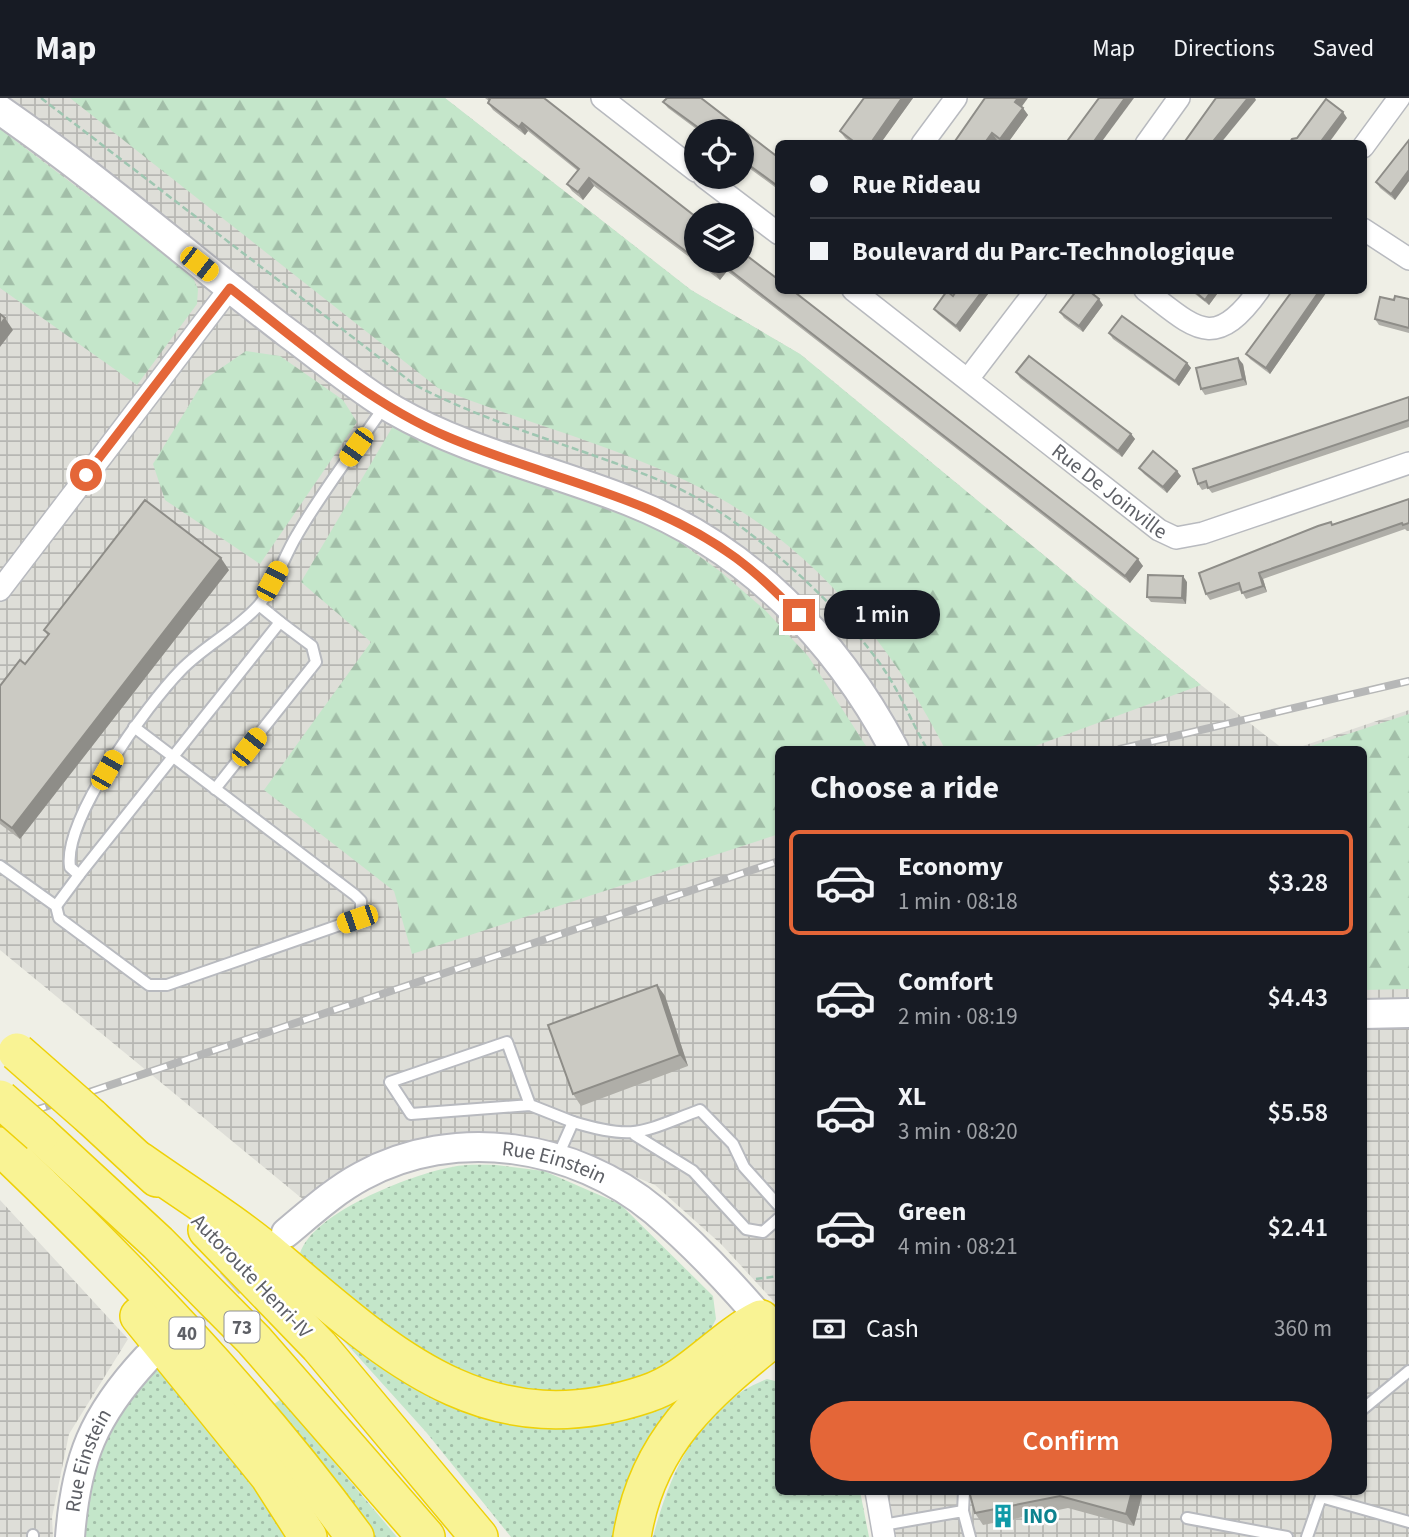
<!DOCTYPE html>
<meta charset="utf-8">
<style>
:root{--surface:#171b24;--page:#20242c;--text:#f1f3f6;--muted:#9ea1a6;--line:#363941;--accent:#e46638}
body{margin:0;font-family:"Source Sans 3",sans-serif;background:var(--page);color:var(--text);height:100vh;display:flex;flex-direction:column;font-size:26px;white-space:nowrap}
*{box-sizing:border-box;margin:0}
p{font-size:23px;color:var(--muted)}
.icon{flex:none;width:38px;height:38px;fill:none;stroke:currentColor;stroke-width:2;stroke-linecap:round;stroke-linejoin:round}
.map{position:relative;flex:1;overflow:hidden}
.details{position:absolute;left:775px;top:648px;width:592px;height:749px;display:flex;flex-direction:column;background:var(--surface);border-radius:10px;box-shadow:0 2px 5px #0004}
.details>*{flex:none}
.top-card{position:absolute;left:775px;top:42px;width:592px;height:154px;border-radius:10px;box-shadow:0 2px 5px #0004;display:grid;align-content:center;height:154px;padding:0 35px;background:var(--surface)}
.fabs{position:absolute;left:684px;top:21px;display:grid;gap:14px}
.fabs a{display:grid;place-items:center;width:70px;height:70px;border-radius:50%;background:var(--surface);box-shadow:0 2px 5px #0004;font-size:35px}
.end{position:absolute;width:32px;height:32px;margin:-16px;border:9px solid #e46638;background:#fff;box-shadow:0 0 0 4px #fff}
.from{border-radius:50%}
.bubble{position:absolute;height:49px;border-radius:24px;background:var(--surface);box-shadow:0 2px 5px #0004;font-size:23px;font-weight:600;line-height:49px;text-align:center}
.car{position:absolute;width:21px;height:42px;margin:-21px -10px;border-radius:9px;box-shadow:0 0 5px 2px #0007;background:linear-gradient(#f5c518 24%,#345 0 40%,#f5c518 0 76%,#345 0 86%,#f5c518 0)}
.top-card b{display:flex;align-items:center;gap:24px;height:66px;font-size:26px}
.top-card b+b{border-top:2px solid var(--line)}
.top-card i{width:18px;height:18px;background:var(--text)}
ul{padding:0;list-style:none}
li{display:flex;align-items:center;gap:21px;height:105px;margin:0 14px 10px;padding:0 21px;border:4px solid transparent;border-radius:10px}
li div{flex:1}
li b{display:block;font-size:26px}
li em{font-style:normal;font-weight:600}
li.current{border-color:var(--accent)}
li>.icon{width:63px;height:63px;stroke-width:1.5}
h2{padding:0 35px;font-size:32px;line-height:84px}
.pay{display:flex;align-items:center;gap:18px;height:77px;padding:0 35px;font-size:26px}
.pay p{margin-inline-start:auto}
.primary-button{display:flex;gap:14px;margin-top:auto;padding:14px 35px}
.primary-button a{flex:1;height:80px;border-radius:42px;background:var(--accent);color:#fff;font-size:28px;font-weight:600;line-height:80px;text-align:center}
header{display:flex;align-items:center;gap:42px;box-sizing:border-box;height:98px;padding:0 35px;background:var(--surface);border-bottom:2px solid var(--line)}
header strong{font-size:33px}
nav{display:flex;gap:38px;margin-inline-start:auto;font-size:24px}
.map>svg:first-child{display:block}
.industrial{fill:url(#industrial-grid)}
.grass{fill:url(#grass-dots)}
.forest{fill:url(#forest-firs)}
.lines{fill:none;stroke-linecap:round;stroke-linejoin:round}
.secondary-tunnel{stroke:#cbcbc6;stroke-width:28;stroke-dasharray:28 14;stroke-linecap:butt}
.lane-casing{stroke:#b8babf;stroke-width:14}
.street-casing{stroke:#b8babf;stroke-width:24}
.secondary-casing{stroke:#b8b9bf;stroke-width:32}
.highway-casing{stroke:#eed108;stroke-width:40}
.path{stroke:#9ec6b1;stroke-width:2.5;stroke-dasharray:7 3.5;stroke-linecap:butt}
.lane{stroke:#fff;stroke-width:10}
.street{stroke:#fff;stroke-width:21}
.secondary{stroke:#fff;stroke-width:28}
.highway{stroke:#f9f394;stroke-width:37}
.rail-casing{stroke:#b6b7b7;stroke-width:8}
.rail{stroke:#fff;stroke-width:5;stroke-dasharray:16;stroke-linecap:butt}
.highway-bridge-casing{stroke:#eed108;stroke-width:40;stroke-linecap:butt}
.highway-bridge{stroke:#f9f394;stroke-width:37}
.wall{fill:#afaea8}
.shaded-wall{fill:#8e8d88}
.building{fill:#cbcac3;stroke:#8e8d88;stroke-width:2}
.route{stroke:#e46638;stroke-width:9}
.labels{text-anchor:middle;stroke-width:5;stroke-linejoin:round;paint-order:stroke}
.shield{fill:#fff;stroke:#8e9094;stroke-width:2}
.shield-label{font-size:19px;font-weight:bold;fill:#5e6066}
.street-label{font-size:21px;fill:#5e6066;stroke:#fff}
.culture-label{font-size:21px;font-weight:bold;fill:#0d838f;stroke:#fff;text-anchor:start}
</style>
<header>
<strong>Map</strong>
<nav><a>Map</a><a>Directions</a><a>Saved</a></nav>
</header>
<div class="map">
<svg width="1409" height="1439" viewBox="0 0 1409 1439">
<defs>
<pattern id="industrial-grid" width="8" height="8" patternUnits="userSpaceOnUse" patternTransform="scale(1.75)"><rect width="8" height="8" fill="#deded8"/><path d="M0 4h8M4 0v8" fill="none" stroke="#b7b7b3"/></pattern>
<pattern id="grass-dots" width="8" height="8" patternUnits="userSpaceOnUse" patternTransform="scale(1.75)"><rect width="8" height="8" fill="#c4e6ca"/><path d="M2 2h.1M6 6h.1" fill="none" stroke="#a2bea8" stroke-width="1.8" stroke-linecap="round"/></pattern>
<pattern id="forest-firs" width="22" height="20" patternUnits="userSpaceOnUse" patternTransform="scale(1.75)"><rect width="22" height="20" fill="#c4e6ca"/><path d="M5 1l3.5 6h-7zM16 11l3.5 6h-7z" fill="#a2bea8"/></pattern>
</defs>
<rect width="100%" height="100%" fill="#efefe6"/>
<!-- industrial -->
<g class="industrial">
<path d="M 0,0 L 445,0 L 691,192 L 800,256 L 1201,587 L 1283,651 L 779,651 L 779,1209 L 721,1146 L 655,1087 L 541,1040 L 483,1037 L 305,1103 L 0,852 Z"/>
<path d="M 1409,612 L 1409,1439 L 884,1439 L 876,1393 L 1363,1393 L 1363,651 L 1294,651 Z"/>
<path d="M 0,1102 L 128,1241 L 69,1336 L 52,1419 L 53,1439 L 0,1439 Z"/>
</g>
<!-- grass -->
<g class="grass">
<path d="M 496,1067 L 544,1073 L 620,1106 L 713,1198 L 716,1221 L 708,1237 L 655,1281 L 556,1299 L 474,1283 L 396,1240 L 299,1160 C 306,1116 413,1076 452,1069 C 466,1066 482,1067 496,1067 Z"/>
<path d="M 334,1232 L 465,1303 L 689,1284 L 620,1439 L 511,1439 L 426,1334 Z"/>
<path d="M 154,1269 L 207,1319 L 296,1439 L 85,1439 C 84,1403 90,1357 110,1326 C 122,1306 140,1288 154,1269 Z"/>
<path d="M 767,1281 L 779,1284 L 779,1393 L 860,1393 L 869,1439 L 653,1439 C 670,1374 700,1306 767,1281 Z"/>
<path d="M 281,1301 L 397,1439 L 373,1439 L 326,1375 L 270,1309 Z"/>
</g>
<!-- forest -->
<g class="forest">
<path d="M 70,0 L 445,0 L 691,192 L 800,256 L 1201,587 L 1027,651 L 945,651 C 893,549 817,454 716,398 C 629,351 530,327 438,290 Z"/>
<path d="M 0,31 L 94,102 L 185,162 L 198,191 L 197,206 L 137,287 L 0,190 Z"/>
<path d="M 246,253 L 280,258 L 343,302 L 357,324 L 260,466 L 165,402 L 153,366 L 205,281 Z"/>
<path d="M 396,323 L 506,377 L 612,410 L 663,432 L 721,474 L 765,512 L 808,558 L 868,651 L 779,651 L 779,736 L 412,856 L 394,793 L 264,692 L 371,544 L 301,484 Z"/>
<path d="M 1409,616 L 1409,891 L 1363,892 L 1363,651 L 1302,651 Z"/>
</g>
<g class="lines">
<!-- secondary-tunnel -->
<path class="secondary-tunnel" d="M 167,1242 L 259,1159"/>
<!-- lane casing -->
<g class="lane-casing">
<g id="lane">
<path d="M 259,507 L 280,524 L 79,777 L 70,769 C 63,721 147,607 181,572 C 204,548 237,532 259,507 C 275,488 284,458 297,437 C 323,392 355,351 384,309"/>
<path d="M 215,691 L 316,564 L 312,548 L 280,524"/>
<path d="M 0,768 L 56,808 L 59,820 L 149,887 L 167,887 L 357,821 L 361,817 L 361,803 L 355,797 L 134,629"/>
<path d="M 56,808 L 79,777"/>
<path d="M 530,1007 L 411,1016 L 390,984 L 507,944 L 530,1007 L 573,1024"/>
<path d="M 635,1037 L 693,1073 L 746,1131 L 763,1134 L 779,1120"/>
<path d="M 557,1060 L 573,1024 C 636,1043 641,1034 700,1012 L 733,1046 L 744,1069 L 779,1108"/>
<path d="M 1363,1311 L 1409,1273"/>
<path d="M 1321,1399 L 1409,1424"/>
<path d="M 963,1413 L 964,1393"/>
<path d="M 1187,1420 L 1287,1439"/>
<path d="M 883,1427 L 963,1413 L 970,1439"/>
<path d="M 33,1439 L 33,1437"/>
<path d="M 1307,1439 L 1323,1393"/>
</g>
</g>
<!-- street casing -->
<g class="street-casing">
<g id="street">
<path d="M 602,0 L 696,73"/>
<path d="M 922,46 L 956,0"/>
<path d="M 1146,46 L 1179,0"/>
<path d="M 1363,49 L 1399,0"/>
<path d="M 704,79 L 779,136"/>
<path d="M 1363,131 L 1409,161"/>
<path id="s1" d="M 853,192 L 1159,432 L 1176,440 L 1203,435 L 1409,365"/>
<path d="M 1145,192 C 1195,230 1214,255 1259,192"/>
<path d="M 968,281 L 1036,192"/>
<path d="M 0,492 L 230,190"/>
<path d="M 876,1393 L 884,1439"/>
</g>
</g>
<!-- secondary casing -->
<g class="secondary-casing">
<g id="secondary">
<path d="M 0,12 C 100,81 192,162 289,236 C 323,261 357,290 394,312 C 467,354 551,372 629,403 C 748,450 835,540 894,651"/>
<path d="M 1363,916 L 1409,915"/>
<path id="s2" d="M 286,1135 C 310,1115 334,1093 362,1078 C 455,1027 575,1046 655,1113 C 697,1149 738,1193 773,1235"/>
<path id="s3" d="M 70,1439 C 76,1361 93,1318 147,1260"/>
</g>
</g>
<!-- highway casing -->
<g class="highway-casing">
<g id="highway">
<path d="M 91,1019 L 157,1080"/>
<path d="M 40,1036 L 158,1145 L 254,1242 L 426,1439"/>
<path d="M 0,1048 C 128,1170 250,1296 355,1439"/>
<path d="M 140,1063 C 185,1095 233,1124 274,1159 C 388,1255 485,1350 646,1296 C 690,1282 720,1241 761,1221"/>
<path d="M 207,1132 L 319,1248 L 479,1439"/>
<path d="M 139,1218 L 269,1378 L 308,1439"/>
<path d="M 632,1439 C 647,1344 704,1296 775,1239"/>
</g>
</g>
<!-- path -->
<g class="path">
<path d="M 41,0 L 415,287 C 497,330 588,351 673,388 C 744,419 845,511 887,576 C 902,599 913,627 927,651"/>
<path d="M 756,1181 L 779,1178"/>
</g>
<!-- lane -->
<use href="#lane" class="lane"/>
<!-- street -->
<use href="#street" class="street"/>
<!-- secondary -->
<use href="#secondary" class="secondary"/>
<!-- highway -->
<use href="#highway" class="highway"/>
<!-- rail casing -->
<g class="rail-casing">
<g id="rail">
<path d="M 1120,651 L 1409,583"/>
<path d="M 0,1024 L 779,763"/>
</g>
</g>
<!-- rail -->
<use href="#rail" class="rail"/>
<!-- highway-bridge casing -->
<g class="highway-bridge-casing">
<g id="highway-bridge">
<path d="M 17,954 L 91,1019"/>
<path d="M 0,1001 L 40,1036"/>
</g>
</g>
<!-- highway-bridge -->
<use href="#highway-bridge" class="highway-bridge"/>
</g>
<!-- wall -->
<g class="wall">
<path d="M 485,0 L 544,0 L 696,119 L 696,163 L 742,163 L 1143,468 L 1130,485 L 727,173 L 720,182 L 594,88 L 583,102 L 572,93 L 567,86 L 578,73 L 528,33 L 525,37 L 493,12 L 488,5 L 489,3 Z"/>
<path d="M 667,0 L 701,0 L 779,60 L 779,92 L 742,65 L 742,33 L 699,33 L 668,10 L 663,4 Z"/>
<path d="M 864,0 L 913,0 L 880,46 L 853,46 L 845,40 L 840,33 Z"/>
<path d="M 1022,9 L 1028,17 L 1007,46 L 1002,46 L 997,42 L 995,46 L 953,46 Z"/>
<path d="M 1409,42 L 1395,102 L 1380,90 L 1376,84 Z"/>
<path d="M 957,192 L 991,192 L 960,234 L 938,216 L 934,211 L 953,198 Z"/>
<path d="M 1190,192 L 1220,192 L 1209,207 Z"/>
<path d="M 1293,192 L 1328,192 L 1270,276 L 1250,261 L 1246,256 Z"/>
<path d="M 1409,201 L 1409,235 L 1379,227 L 1375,221 L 1394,202 Z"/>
<path d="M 1103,207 L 1083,234 L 1064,220 L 1060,214 Z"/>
<path d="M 1109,235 L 1187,265 L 1191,270 L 1179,288 L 1113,241 Z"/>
<path d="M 1243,266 L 1247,287 L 1205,297 L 1201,291 Z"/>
<path d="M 1016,274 L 1131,336 L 1135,341 L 1122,359 L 1020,280 Z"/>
<path d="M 1409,299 L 1409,329 L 1212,395 L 1208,390 L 1202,392 L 1198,386 Z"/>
<path d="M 1139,370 L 1181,378 L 1167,395 L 1144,376 Z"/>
<path d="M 1409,401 L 1409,433 L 1407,433 L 1405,431 L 1263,481 L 1267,494 L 1246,501 L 1241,492 L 1210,502 L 1206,496 L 1333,426 Z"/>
<path d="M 229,472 L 20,741 L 0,726 L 0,588 L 25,566 L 48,538 L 44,532 Z"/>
<path d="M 1187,484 L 1186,506 L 1151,504 L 1147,499 Z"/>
<path d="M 657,887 L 665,898 L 688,968 L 581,1008 L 573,996 Z"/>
<path d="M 969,1393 L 1143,1393 L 1134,1428 L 1068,1410 L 983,1427 L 975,1415 Z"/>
</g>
<!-- shaded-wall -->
<g class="shaded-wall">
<path d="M 902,0 L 913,0 L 880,46 L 870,46 Z"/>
<path d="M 1018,0 L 1028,0 L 1020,11 L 1015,4 Z"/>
<path d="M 1125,0 L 1134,0 L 1100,46 L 1092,46 Z"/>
<path d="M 1248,0 L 1255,0 L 1256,2 L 1220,46 L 1211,46 Z"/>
<path d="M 1023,10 L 1028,17 L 1007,46 L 1003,46 L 1000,41 Z"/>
<path d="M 1343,14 L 1347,20 L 1328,46 L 1319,46 Z"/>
<path d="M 522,25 L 528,33 L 525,37 L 519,29 Z"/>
<path d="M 992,35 L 997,42 L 995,46 L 984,46 Z"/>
<path d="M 1409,72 L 1409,83 L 1395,102 L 1391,96 Z"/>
<path d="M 589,80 L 594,88 L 583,102 L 578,94 Z"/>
<path d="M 722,166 L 727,173 L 720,182 L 715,175 Z"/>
<path d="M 983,192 L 991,192 L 960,234 L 956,228 Z"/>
<path d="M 1212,192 L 1220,192 L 1209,207 L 1205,202 Z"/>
<path d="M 1320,192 L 1328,192 L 1270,276 L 1266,270 Z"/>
<path d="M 1099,201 L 1103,207 L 1083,234 L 1079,228 Z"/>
<path d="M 5,220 L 13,232 L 0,249 L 0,227 Z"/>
<path d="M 1238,260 L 1243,266 L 1247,287 L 1243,281 Z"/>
<path d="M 1187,265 L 1191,270 L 1179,288 L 1175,283 Z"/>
<path d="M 1131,336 L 1135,341 L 1122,359 L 1118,353 Z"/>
<path d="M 1177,373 L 1181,378 L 1167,395 L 1163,389 Z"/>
<path d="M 221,460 L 229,472 L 20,741 L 12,730 Z"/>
<path d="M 1138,461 L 1143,468 L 1130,485 L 1125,478 Z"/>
<path d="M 1259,475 L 1263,481 L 1267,494 L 1263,488 Z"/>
<path d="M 1183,478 L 1187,484 L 1186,506 L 1182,500 Z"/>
<path d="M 657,887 L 665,898 L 688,968 L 680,957 Z"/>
<path d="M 1132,1393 L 1143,1393 L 1134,1428 L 1126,1416 Z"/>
</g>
<!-- building -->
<g class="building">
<path d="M 489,0 L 544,0 L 696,119 L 696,161 L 589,80 L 578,94 L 567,86 L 579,71 L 522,25 L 519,29 L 488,5 L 490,1 Z"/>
<path d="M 667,0 L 701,0 L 779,60 L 779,89 L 742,62 L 742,33 L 703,33 L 663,4 Z"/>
<path d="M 864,0 L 902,0 L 870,46 L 857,46 L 840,33 Z"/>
<path d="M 985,0 L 1018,0 L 1015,4 L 1023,10 L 1000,41 L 992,35 L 984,46 L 953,46 Z"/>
<path d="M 1099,0 L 1125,0 L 1092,46 L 1065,46 Z"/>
<path d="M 1216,0 L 1248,0 L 1211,46 L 1183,46 Z"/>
<path d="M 1326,1 L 1343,14 L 1319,46 L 1289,46 L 1292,41 L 1297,40 Z"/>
<path d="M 1409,42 L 1409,72 L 1391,96 L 1376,84 Z"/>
<path d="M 742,154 L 779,182 L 779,192 L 792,192 L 1138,461 L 1125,478 L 722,166 L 715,175 L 699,163 L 742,163 Z"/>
<path d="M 957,192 L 983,192 L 956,228 L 934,211 L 947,193 L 953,198 Z"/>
<path d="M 1077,192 L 1088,192 L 1099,201 L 1079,228 L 1060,214 Z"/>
<path d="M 1193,192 L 1212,192 L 1205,202 Z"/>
<path d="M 1293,192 L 1320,192 L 1266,270 L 1246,256 Z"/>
<path d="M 1395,198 L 1409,201 L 1409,230 L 1375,221 L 1380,199 L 1394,202 Z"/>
<path d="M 0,216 L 5,220 L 0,227 Z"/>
<path d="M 1122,218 L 1187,265 L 1175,283 L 1109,235 Z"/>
<path d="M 1029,258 L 1131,336 L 1118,353 L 1016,274 Z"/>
<path d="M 1238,260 L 1243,281 L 1201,291 L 1196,270 Z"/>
<path d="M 1409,299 L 1409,322 L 1208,390 L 1206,383 L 1198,386 L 1193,371 Z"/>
<path d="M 1153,353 L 1177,373 L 1163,389 L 1139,370 Z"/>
<path d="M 1409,401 L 1409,425 L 1403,427 L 1402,425 L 1259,475 L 1263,488 L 1242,495 L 1239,485 L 1206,496 L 1199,475 L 1318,428 L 1331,424 L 1332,427 Z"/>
<path d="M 145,402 L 221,460 L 12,730 L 0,721 L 0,588 L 20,562 L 25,566 L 49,536 L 44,532 Z"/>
<path d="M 1148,477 L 1183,478 L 1182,500 L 1147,499 Z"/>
<path d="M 657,887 L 680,957 L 573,996 L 548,927 Z"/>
<path d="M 969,1393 L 1132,1393 L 1126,1416 L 1060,1398 L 975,1415 Z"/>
</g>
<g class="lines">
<!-- route -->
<path class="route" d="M 86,377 L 230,190 C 298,243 368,305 448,339 C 544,380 651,397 736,460 C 759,477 779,497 799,517"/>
</g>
<!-- icons -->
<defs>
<g id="building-bare" transform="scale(1.89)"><path d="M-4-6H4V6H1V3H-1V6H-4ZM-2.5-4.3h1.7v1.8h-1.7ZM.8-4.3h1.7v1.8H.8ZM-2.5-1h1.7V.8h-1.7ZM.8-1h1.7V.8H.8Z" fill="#0f9aa8" stroke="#fff" stroke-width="2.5" paint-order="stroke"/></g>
</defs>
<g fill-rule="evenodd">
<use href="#building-bare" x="1003" y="1418"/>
</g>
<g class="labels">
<!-- shield labels -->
<g class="shield">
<rect x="224.5" y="1213.5" width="35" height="31" rx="5"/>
<rect x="169.5" y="1219.5" width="35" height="31" rx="5"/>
</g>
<g class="shield-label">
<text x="242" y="1236">73</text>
<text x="187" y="1242">40</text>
</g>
<!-- street labels -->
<g class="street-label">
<text dy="7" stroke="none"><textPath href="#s1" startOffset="326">Rue De Joinville</textPath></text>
<text dy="7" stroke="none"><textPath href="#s2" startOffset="294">Rue Einstein</textPath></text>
<text transform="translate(252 1178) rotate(46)" y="7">Autoroute Henri-IV</text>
<text dy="7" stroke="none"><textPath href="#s3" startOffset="79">Rue Einstein</textPath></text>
</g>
<!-- culture labels -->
<g class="culture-label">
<text x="1023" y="1425">INO</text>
</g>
</g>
</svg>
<div class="fabs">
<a><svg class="icon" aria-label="locate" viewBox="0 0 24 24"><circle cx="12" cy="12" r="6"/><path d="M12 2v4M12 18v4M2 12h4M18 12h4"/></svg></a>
<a><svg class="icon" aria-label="layers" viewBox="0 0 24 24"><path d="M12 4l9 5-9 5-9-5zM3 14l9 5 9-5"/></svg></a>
</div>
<i class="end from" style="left:86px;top:377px"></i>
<i class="end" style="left:799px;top:517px"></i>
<div class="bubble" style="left:824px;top:492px;width:116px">1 min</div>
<i class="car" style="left:199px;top:166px;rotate:128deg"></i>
<i class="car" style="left:356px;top:349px;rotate:215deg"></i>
<i class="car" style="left:272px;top:483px;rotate:28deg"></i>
<i class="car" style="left:249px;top:649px;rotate:38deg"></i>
<i class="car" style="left:107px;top:672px;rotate:30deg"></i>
<i class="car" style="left:357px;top:821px;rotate:251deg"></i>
<div class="top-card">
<b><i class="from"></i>Rue Rideau</b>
<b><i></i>Boulevard du Parc-Technologique</b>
</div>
<section class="details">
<h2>Choose a ride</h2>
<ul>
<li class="current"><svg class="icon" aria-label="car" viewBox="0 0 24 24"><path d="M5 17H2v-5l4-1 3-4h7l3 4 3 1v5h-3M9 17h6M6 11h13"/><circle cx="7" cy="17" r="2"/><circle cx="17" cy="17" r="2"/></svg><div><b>Economy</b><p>1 min · 08:18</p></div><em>$3.28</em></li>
<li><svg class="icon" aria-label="car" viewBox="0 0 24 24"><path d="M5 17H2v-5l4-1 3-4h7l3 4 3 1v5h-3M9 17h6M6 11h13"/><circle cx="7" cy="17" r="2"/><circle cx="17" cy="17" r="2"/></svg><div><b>Comfort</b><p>2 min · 08:19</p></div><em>$4.43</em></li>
<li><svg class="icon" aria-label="car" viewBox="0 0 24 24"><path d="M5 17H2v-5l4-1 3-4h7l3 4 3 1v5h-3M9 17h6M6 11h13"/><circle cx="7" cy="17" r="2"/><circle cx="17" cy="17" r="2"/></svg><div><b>XL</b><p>3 min · 08:20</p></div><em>$5.58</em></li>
<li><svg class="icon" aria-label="car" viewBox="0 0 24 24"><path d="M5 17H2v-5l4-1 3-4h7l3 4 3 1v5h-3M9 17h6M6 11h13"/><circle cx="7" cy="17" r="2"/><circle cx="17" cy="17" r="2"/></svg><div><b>Green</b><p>4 min · 08:21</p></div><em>$2.41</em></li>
</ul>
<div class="pay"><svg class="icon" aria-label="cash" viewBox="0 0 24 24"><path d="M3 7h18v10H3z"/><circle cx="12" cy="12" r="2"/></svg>Cash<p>360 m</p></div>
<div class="primary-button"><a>Confirm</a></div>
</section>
</div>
